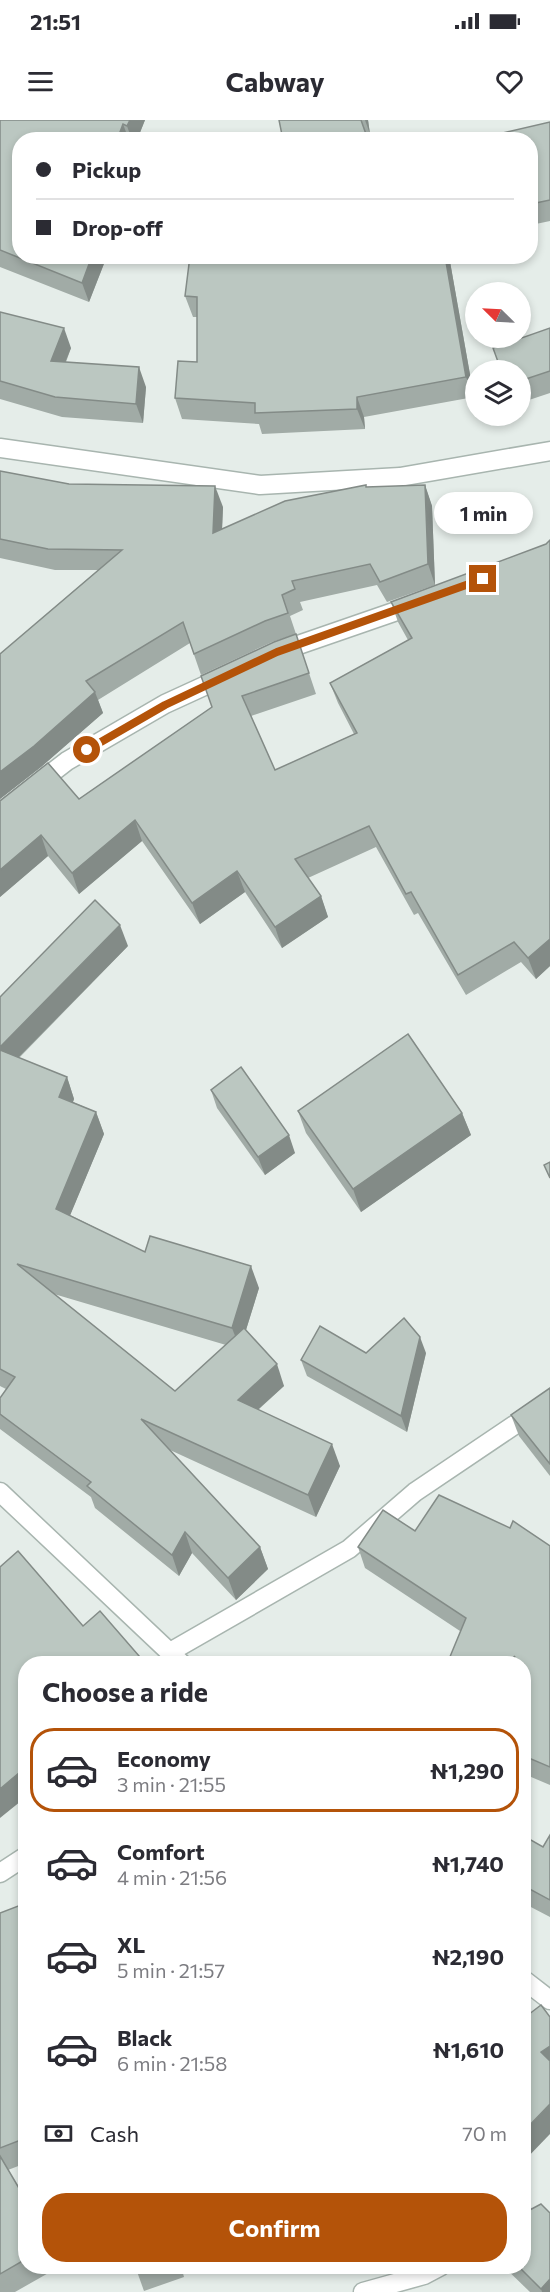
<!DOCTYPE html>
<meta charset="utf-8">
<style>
:root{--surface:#fff;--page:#f2f2f3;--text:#2b2b33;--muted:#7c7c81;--line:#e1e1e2;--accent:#b45309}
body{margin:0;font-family:Commissioner,sans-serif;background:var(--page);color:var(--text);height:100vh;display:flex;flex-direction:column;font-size:22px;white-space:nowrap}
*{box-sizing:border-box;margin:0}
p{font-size:20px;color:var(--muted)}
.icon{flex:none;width:33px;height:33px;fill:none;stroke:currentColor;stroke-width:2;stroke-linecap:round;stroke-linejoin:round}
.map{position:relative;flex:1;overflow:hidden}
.side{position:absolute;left:18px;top:1536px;width:513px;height:618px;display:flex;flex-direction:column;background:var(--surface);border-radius:24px;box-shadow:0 3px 9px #0003}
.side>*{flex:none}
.banner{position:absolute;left:12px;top:12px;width:526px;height:132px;border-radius:24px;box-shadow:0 3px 9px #0003;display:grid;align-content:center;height:132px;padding:0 24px;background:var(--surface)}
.needle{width:39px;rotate:294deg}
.controls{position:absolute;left:465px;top:162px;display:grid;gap:12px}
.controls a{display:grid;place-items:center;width:66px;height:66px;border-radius:50%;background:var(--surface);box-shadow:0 3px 9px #0003;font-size:30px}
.end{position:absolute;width:27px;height:27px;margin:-14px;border:8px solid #b45309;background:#fff;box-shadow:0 0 0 3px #fff}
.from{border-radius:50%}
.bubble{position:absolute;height:42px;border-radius:21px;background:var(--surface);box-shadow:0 3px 9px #0003;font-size:20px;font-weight:700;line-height:42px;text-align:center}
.banner b{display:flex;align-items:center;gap:21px;height:57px;font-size:22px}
.banner b+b{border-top:2px solid var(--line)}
.banner i{width:15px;height:15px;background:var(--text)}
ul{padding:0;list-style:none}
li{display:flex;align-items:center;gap:18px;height:84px;margin:0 12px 9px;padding:0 12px;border:3px solid transparent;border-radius:24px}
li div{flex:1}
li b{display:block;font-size:22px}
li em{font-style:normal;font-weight:700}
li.on{border-color:var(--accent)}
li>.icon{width:54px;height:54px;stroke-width:1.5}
h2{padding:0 24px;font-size:27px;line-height:72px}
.pay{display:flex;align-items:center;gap:15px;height:66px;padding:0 24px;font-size:22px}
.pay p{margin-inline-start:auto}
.button{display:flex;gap:12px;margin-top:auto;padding:12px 24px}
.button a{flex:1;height:69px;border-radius:24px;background:var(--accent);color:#fff;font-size:24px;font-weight:700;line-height:69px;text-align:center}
.status{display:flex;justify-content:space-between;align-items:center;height:42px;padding:0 30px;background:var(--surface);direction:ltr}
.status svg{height:16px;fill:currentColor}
header{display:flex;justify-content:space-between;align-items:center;height:78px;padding:0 24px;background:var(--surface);font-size:27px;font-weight:700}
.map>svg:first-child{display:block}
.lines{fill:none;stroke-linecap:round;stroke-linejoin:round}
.minor-casing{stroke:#a8b5af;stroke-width:21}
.minor{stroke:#fff;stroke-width:18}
.wall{fill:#a1aba6;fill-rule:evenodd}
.shaded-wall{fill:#838b87}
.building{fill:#bbc7c1;stroke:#838b87;stroke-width:1.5}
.route{stroke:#b45309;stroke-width:8}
</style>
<div class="status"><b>21:51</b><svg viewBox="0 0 49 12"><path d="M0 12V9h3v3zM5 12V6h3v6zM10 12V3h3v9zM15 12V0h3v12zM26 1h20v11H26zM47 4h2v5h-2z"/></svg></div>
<header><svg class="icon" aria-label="menu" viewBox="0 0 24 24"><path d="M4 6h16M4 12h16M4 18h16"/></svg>Cabway<svg class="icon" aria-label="heart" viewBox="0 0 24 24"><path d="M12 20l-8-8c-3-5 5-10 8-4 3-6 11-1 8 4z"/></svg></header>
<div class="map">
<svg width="550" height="2172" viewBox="0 0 550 2172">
<rect width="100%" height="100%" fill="#e5ede9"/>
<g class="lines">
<!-- minor casing -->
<g class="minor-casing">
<g id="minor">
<path d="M 0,328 L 260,365 L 400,357 L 550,331"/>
<path d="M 278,532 L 417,484"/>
<path d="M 0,693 L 67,641 L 165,584 L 226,556"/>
<path d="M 0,1372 L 182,1544"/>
<path d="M 170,1532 L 349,1429 L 415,1372 L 550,1281"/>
<path d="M 0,1753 L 26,1736"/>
<path d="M 524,1860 L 550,1880"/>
<path d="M 363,2172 L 424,2155 L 441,2146"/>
</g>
</g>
<!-- minor -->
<use href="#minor" class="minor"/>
</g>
<!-- wall -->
<g class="wall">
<path d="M 0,0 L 145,0 L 137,20 L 20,20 L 107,136 L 89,182 L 0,147 Z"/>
<path d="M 279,0 L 368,0 L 370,14 L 367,16 L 368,20 L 283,20 Z"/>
<path d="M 550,2 L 550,101 L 531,105 L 531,20 Z"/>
<path d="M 190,136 L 449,136 L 474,277 L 364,297 L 365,309 L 262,314 L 259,304 L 182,299 L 175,278 L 197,242 L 197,197 L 193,197 L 185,176 Z"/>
<path d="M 0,192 L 71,228 L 66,242 L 146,267 L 143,303 L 62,297 L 0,279 Z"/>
<path d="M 550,208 L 550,273 L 520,283 L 520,250 Z"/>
<path d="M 0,351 L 69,364 L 223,387 L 222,409 L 367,367 L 425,365 L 432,386 L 435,465 L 387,482 L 377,465 L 300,482 L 303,490 L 290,496 L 296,514 L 272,522 L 201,555 L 190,523 L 98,580 L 103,593 L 41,647 L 0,679 L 0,534 L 98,450 L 55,450 L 0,438 Z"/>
<path d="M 550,420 L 550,846 L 536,859 L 521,842 L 466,875 L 418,793 L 414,795 L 376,727 L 308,758 L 321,776 L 328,797 L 282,828 L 245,772 L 200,804 L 142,721 L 79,774 L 48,736 L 0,777 L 0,681 L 79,679 L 212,587 L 296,514 L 316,574 L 251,596 L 275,650 L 354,614 L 338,583 L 330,563 L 408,520 L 398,502 L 391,482 L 546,424 Z"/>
<path d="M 128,826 L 19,938 L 67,957 L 74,979 L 73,982 L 96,992 L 104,1014 L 70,1095 L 145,1132 L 259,1168 L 246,1210 L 284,1266 L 258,1290 L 340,1346 L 316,1397 L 170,1330 L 260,1427 L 268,1449 L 236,1480 L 192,1433 L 179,1456 L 95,1388 L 91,1377 L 0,1309 L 0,1278 L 6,1269 L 0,1266 L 0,877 ZM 54,1174 L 226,1225 L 175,1271 Z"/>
<path d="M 211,970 L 295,1033 L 265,1055 L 217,988 Z"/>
<path d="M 298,991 L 462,993 L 471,1015 L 361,1092 L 306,1013 Z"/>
<path d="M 366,1233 L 426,1233 L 407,1312 L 307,1256 L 301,1240 Z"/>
<path d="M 550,1268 L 550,1356 L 519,1316 L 511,1295 Z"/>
<path d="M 510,1408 L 550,1426 L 550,1665 L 524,1654 L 524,1544 L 460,1511 L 365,1448 L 358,1427 L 415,1411 Z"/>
<path d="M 550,1715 L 550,1797 L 527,1785 L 524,1792 L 524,1716 L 543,1727 Z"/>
<path d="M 26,1783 L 26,2043 L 8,2050 L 26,2080 L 26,2146 L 59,2147 L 15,2172 L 0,2172 L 0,1793 Z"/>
<path d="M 135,2146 L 181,2146 L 184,2157 L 144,2171 Z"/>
<path d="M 295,2146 L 312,2146 L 298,2152 Z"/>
<path d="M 503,2146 L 524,2146 L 550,2172 L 530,2172 Z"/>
</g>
<!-- shaded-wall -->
<g class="shaded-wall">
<path d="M 130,0 L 145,0 L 137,20 L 132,20 L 127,6 Z"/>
<path d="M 365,0 L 368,0 L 370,14 Z"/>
<path d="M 123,4 L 129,20 L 117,20 Z"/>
<path d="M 92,136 L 107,136 L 89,182 L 82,163 Z"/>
<path d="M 445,136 L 449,136 L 474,277 L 466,257 Z"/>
<path d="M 64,208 L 71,228 L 58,260 L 51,241 Z"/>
<path d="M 139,247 L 146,267 L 143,303 L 136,284 Z"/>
<path d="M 357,277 L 364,297 L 365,309 L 357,289 Z"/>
<path d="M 425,365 L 432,386 L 435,465 L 428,444 Z"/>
<path d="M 215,366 L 223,387 L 221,433 L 213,413 Z"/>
<path d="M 95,572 L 103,593 L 41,647 L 0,679 L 0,652 Z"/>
<path d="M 135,700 L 142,721 L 79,774 L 72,753 Z"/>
<path d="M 41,715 L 48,736 L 0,777 L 0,750 Z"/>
<path d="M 237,751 L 245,772 L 200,804 L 192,783 Z"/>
<path d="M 321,776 L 328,797 L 282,828 L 275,807 Z"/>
<path d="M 120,805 L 128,826 L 6,950 L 0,935 L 0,927 Z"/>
<path d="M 550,819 L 550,846 L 536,859 L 528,838 Z"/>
<path d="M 67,957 L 74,979 L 67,998 L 59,977 Z"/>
<path d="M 96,992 L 104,1014 L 64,1110 L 56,1089 Z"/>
<path d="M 462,993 L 471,1015 L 361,1092 L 353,1069 Z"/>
<path d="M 289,1015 L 295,1033 L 265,1055 L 258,1037 Z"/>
<path d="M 251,1146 L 259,1168 L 240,1229 L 232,1208 Z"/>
<path d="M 420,1217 L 426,1233 L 407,1312 L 401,1296 Z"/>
<path d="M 277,1244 L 284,1266 L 245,1301 L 238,1280 Z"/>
<path d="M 332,1324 L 340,1346 L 316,1397 L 308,1375 Z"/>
<path d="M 185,1412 L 192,1433 L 179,1456 L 172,1435 Z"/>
<path d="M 260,1427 L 268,1449 L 236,1480 L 228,1458 Z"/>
<path d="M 515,1536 L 518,1544 L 506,1544 Z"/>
<path d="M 26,1647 L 26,1677 L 0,1698 L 0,1669 Z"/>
<path d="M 524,1775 L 527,1785 L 524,1792 Z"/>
<path d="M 550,1926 L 550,1954 L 541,1932 Z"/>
<path d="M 550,1984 L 550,2014 L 524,2041 L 524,2011 Z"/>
<path d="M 524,2068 L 532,2090 L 524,2095 Z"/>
<path d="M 550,2159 L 550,2172 L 542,2172 L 541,2169 Z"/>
</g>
<!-- building -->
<g class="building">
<path d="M 0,0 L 130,0 L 127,6 L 123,4 L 117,20 L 20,20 L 20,136 L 92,136 L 82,163 L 0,130 Z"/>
<path d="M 279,0 L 361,0 L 367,17 L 352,20 L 283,20 Z"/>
<path d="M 550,2 L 550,80 L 531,84 L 531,20 L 473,20 Z"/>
<path d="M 190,136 L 445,136 L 466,257 L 357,277 L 357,289 L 255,293 L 255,283 L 175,278 L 178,241 L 197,242 L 197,177 L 185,176 Z"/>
<path d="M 0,192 L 64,208 L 51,241 L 139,247 L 136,284 L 55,277 L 0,261 Z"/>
<path d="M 550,208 L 550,251 L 520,261 L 520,250 L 501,250 L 493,228 Z"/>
<path d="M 0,351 L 69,364 L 215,366 L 213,413 L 285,381 L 366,365 L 366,367 L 425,365 L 428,444 L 380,462 L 370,444 L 292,461 L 295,469 L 282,475 L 288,493 L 265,501 L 194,534 L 183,502 L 86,561 L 95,572 L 34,626 L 0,652 L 0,534 L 122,430 L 48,429 L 0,419 Z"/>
<path d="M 550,420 L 550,819 L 528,838 L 514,822 L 458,855 L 411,772 L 406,774 L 369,706 L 295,739 L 321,776 L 275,807 L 237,751 L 192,783 L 135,700 L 72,753 L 41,715 L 0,750 L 0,681 L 48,643 L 79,679 L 212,587 L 201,556 L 274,522 L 296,514 L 309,553 L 242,576 L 275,650 L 357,613 L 330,563 L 412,518 L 391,482 L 546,424 Z"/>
<path d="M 95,780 L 120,805 L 0,927 L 0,877 Z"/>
<path d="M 408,914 L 462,993 L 353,1069 L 298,991 Z"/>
<path d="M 0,930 L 67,957 L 59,977 L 96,992 L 56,1089 L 145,1132 L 150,1116 L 251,1146 L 232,1208 L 17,1144 L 175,1271 L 244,1208 L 277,1244 L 238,1280 L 332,1324 L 308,1375 L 141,1299 L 260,1427 L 228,1458 L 185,1412 L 172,1435 L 87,1366 L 91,1362 L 0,1294 L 0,1278 L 15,1257 L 0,1249 Z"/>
<path d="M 241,947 L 289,1015 L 258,1037 L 211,970 Z"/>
<path d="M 550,1042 L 550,1058 L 544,1045 Z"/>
<path d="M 404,1198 L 420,1217 L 401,1296 L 301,1240 L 320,1206 L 366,1233 Z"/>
<path d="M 550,1268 L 550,1344 L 511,1295 Z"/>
<path d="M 439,1375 L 510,1408 L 513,1401 L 550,1426 L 550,1647 L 524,1636 L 524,1544 L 511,1544 L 515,1536 L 506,1544 L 447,1544 L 466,1498 L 358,1427 L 383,1390 L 415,1411 Z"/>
<path d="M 18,1431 L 83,1506 L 100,1491 L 146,1544 L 26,1544 L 26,1647 L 0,1669 L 0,1447 Z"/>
<path d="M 550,1715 L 550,1780 L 524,1766 L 524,1716 L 543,1727 Z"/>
<path d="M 26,1783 L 26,2018 L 0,2028 L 0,1793 Z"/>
<path d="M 541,1885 L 550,1897 L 550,1926 L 541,1932 L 550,1941 L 550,1984 L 524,2011 L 524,1898 Z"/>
<path d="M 0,2036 L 26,2080 L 26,2139 L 0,2154 Z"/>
<path d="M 541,2084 L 550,2093 L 550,2159 L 541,2169 L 518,2146 L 524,2146 L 524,2093 Z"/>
<path d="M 135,2146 L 157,2146 L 137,2153 Z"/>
</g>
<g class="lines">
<!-- route -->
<path class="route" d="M 87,630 L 165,585 L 277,532 L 483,459"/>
</g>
</svg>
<div class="controls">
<a><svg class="needle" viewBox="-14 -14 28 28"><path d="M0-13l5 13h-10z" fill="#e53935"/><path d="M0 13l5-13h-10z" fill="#7c7c81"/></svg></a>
<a><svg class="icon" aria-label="layers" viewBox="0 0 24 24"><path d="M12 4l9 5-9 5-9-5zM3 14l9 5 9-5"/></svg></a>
</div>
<i class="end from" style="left:87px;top:630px"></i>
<i class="end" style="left:483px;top:459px"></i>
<div class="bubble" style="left:434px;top:372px;width:99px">1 min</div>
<div class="banner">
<b><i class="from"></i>Pickup</b>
<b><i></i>Drop-off</b>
</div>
<section class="side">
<h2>Choose a ride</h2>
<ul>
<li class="on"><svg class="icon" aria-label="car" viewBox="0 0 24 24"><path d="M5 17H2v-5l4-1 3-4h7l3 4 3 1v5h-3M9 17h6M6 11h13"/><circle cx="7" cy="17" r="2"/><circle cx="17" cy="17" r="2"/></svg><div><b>Economy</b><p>3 min · 21:55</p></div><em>₦1,290</em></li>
<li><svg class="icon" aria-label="car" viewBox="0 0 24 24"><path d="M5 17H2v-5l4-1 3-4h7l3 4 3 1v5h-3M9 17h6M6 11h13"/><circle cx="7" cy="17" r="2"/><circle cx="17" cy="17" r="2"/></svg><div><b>Comfort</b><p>4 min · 21:56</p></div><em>₦1,740</em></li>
<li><svg class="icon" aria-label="car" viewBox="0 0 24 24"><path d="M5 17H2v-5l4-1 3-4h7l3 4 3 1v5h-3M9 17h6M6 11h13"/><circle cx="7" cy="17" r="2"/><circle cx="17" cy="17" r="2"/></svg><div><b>XL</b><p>5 min · 21:57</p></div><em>₦2,190</em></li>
<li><svg class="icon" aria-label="car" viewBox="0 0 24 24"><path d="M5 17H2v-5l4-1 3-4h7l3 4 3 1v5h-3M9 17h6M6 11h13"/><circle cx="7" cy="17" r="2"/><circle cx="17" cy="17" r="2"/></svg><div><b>Black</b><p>6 min · 21:58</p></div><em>₦1,610</em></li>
</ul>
<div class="pay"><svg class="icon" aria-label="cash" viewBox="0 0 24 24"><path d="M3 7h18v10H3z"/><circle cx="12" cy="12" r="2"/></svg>Cash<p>70 m</p></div>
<div class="button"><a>Confirm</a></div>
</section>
</div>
